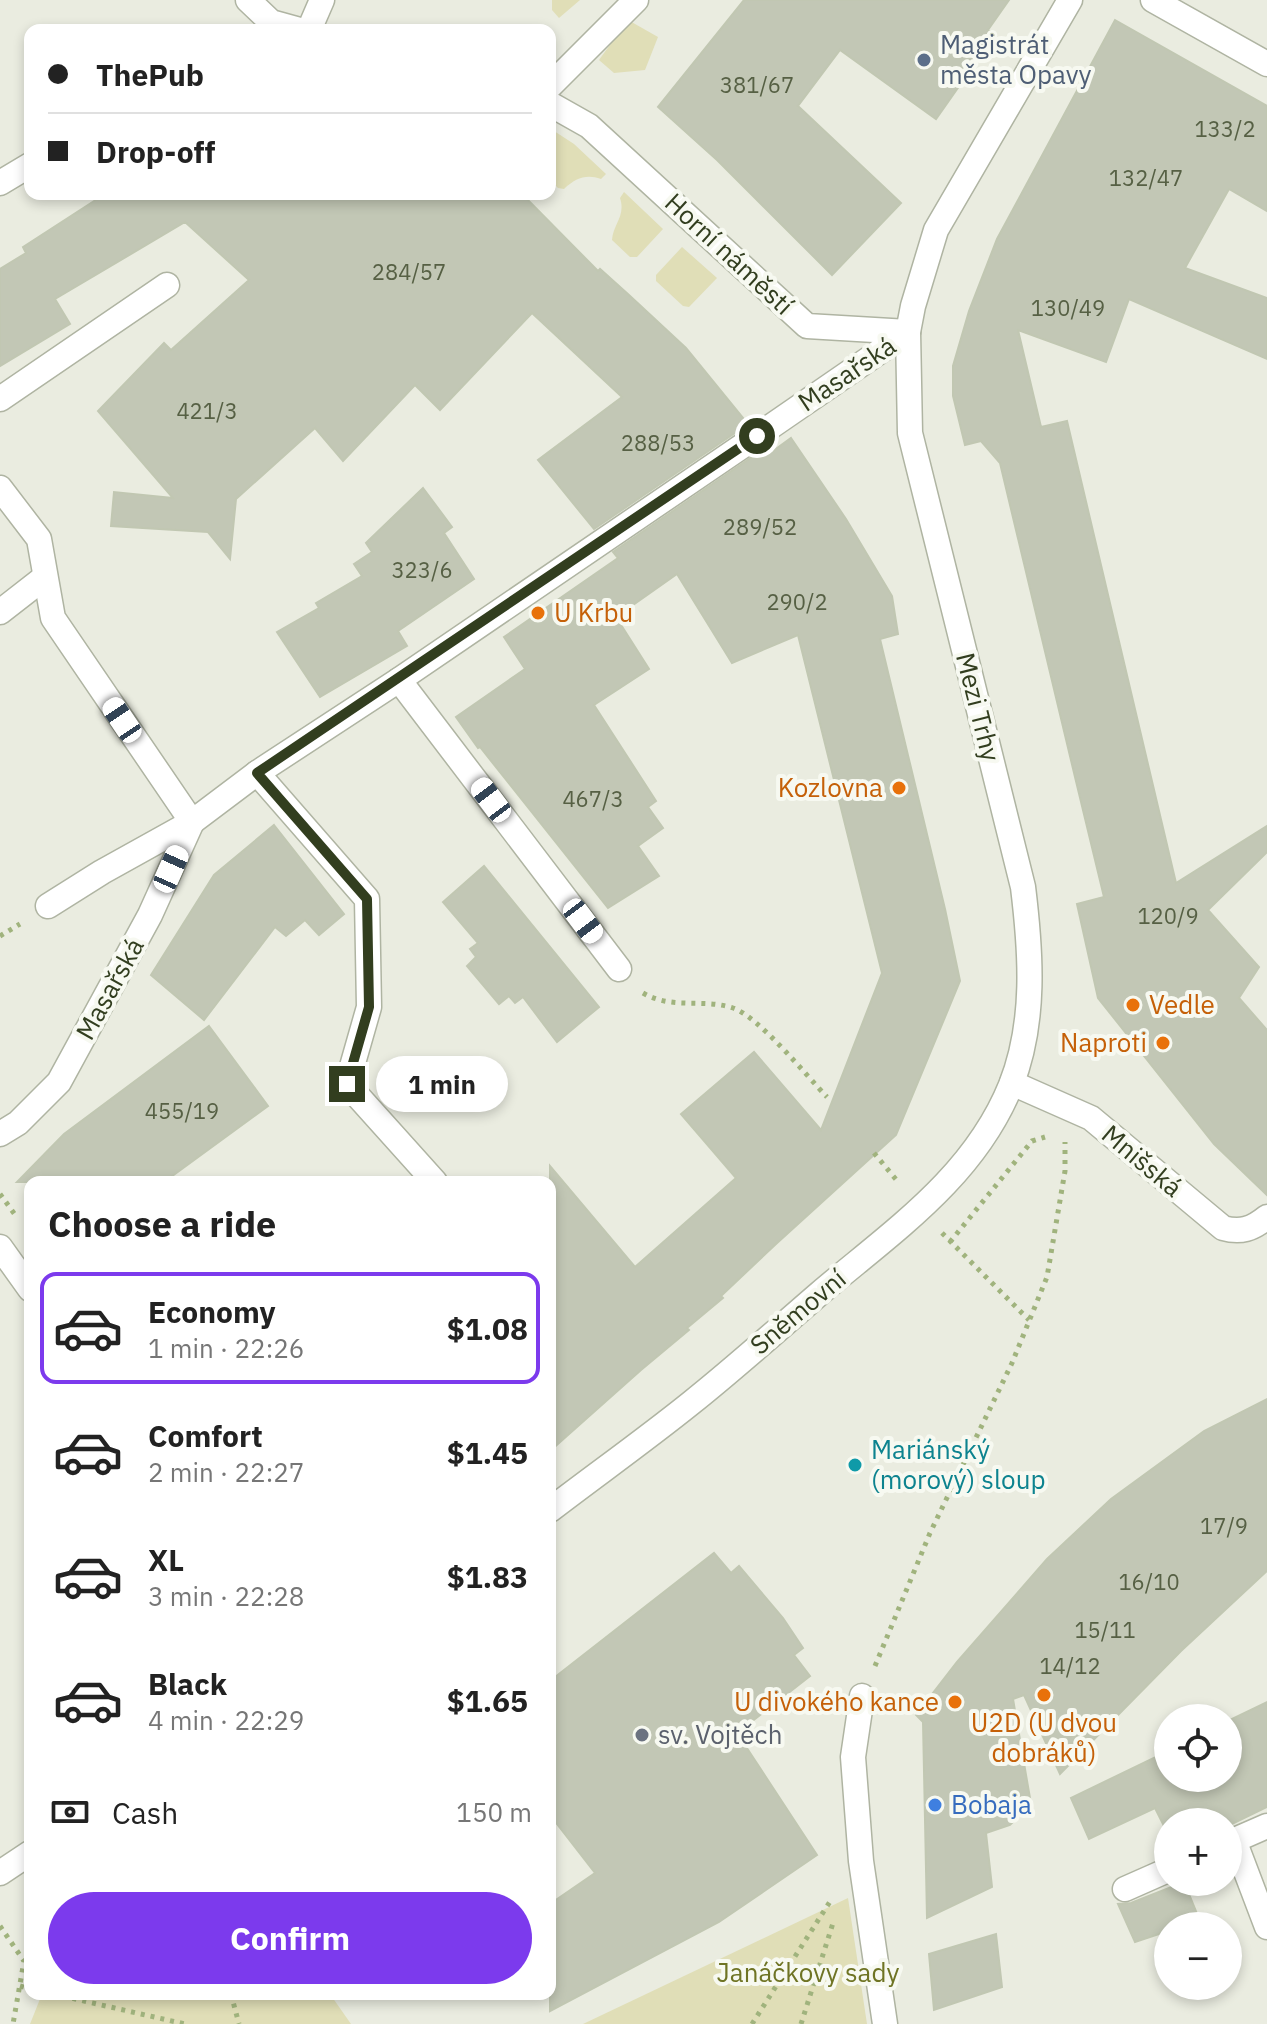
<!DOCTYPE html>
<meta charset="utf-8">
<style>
:root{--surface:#fff;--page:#f6f6f6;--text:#222;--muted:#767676;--line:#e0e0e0;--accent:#7c3aed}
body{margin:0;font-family:"IBM Plex Sans",sans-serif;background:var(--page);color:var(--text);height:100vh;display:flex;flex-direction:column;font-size:30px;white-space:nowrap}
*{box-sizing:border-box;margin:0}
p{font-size:26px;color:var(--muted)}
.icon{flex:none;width:44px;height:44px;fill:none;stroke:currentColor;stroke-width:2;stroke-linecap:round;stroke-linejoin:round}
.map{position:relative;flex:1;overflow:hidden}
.side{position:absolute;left:24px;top:1176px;width:532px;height:824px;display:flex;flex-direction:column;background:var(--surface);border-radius:16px;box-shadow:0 4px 12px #0003}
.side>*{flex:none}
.guide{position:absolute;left:24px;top:24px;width:532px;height:176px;border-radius:16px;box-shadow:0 4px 12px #0003;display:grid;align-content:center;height:176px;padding:0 24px;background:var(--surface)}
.fabs{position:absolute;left:1154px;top:1704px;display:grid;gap:16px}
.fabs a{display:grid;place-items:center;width:88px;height:88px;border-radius:50%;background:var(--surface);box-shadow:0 4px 12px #0003;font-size:40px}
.end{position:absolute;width:36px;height:36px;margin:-18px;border:10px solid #323e1f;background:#fff;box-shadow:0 0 0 4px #fff}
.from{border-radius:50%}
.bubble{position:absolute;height:56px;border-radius:28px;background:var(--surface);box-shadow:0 4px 12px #0003;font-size:26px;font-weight:700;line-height:56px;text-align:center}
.car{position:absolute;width:24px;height:48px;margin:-24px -12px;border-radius:10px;box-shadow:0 0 6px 2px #0007;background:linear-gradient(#fff 24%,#345 0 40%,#fff 0 76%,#345 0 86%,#fff 0)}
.guide b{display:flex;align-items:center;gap:28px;height:76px;font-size:30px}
.guide b+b{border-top:2px solid var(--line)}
.guide i{width:20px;height:20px;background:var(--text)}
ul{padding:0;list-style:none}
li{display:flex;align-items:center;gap:24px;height:112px;margin:0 16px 12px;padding:0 8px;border:4px solid transparent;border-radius:16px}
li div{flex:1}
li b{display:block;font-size:30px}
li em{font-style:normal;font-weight:700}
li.selected{border-color:var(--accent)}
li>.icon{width:72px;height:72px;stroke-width:1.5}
h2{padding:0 24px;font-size:36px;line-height:96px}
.pay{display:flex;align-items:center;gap:20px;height:88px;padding:0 24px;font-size:30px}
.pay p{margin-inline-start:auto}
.action{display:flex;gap:16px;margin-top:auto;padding:16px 24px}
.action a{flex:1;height:92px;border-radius:48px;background:var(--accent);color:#fff;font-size:32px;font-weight:700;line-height:92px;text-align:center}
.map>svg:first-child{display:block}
.green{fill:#e0deb7}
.building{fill:#c2c7b5;stroke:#c1c7b2;stroke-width:2}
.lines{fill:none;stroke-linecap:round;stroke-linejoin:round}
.service-casing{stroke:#afb4a2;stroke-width:27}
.pedestrian-casing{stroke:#afb4a2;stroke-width:27}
.minor-casing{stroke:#afb4a2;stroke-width:27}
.path{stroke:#a0b37d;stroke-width:5;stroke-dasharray:4 6;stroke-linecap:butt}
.service{stroke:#fff;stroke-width:24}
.pedestrian{stroke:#fff;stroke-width:24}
.minor{stroke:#fff;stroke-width:24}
.route{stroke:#323e1f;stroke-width:10}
.service-dot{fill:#5c6f8a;stroke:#f7f9f1;stroke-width:3}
.food-dot{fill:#e8710a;stroke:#f7f9f1;stroke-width:3}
.culture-dot{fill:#0f9aa8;stroke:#f7f9f1;stroke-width:3}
.worship-dot{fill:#6b7280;stroke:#f7f9f1;stroke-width:3}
.shop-dot{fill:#3f7fe0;stroke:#f7f9f1;stroke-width:3}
.labels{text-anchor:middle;stroke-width:8;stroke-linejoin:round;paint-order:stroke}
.number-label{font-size:22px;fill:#566044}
.service-label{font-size:26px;fill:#4e5e75;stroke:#f7f9f1;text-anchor:start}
.street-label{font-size:26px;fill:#323e1f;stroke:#f7f9f1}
.food-label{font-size:26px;fill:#c56008;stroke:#f7f9f1;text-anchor:end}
.culture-label{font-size:26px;fill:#0d838f;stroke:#f7f9f1;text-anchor:start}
.worship-label{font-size:26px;fill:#5b616d;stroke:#f7f9f1;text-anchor:start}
.shop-label{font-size:26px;fill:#366cbe;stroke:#f7f9f1;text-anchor:start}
.park-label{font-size:26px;fill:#6f7424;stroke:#f7f9f1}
</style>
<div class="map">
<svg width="1267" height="2024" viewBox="0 0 1267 2024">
<rect width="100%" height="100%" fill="#eaece0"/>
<!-- green -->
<g class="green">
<path d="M 552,0 L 580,0 L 559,18 L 552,10 Z"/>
<path d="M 628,20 L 658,37 L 645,70 L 614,73 L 599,60 Z"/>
<path d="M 551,129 L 574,144 L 606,174 L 601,179 C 586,174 576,178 564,189 L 558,188 L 550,180 Z"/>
<path d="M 624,192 L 663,229 L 637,257 L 630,257 L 612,240 C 613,224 626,216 620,198 Z"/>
<path d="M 682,247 L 717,278 L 689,307 L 683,306 L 656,281 L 656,275 Z"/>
<path d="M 848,1898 L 867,2024 L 583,2024 Z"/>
<path d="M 42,1994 L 330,1994 L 351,2024 L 30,2024 Z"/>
</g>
<!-- building -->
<g class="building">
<path d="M 744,0 L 1009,0 L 988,30 L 995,35 L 936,119 L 840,50 L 798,106 L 901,203 L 832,275 L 717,160 L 658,107 Z"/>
<path d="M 1115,20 L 1267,106 L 1267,211 L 1229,189 L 1185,268 L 1267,298 L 1267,359 L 1129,299 L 1106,362 L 1018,330 L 1041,427 L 1067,421 L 1176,883 L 1267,826 L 1267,852 L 1208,910 L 1259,967 L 1239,998 L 1267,1030 L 1267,1195 L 1214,1144 L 1098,998 L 1077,904 L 1104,897 L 1075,777 L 1000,463 L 981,441 L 965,445 L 953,396 L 953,366 L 969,311 L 997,239 Z"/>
<path d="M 105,194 L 522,194 L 598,271 L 600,269 L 629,295 L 686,348 L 748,424 L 594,529 L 538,460 L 622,397 L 532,313 L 440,410 L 415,385 L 343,461 L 315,428 L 236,499 L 230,559 L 208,532 L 111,526 L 114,492 L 173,498 L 98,411 L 164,343 L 171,350 L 249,280 L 185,222 L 55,299 L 70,324 L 0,366 L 0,269 L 26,253 L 23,247 Z"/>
<path d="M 791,438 L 846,519 L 892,596 L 898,634 L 880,639 L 945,909 L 960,981 L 896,1135 L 776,1244 L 721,1296 L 723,1298 L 687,1328 L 689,1330 L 641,1370 L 550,1451 L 550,1166 L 635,1267 L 736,1178 L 681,1114 L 754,1052 L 821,1130 L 882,973 L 798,635 L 732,663 L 677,574 L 616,617 L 649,669 L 594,705 L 656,801 L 648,807 L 663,828 L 638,846 L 659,876 L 608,908 L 480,747 L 478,748 L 456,717 L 525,669 L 504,637 L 618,558 L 613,552 L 768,446 L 773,451 Z"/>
<path d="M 423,488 L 452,527 L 444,533 L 474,579 L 398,631 L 407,646 L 320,697 L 277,632 L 319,608 L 316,603 L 362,576 L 354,564 L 372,552 L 366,543 Z"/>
<path d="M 274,825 L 344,914 L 319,935 L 305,920 L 286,936 L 275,927 L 204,1020 L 151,975 L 214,875 Z"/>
<path d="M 484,866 L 599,1007 L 557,1042 L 523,997 L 515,1003 L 509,996 L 499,1004 L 467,966 L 476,957 L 470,949 L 478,943 L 443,902 Z"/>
<path d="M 209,1026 L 268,1106 L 164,1182 L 17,1182 L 64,1134 Z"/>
<path d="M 1267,1399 L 1267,1571 L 1181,1651 L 1060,1774 L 1024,1695 L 1013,1699 L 1031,1804 L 1010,1825 L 986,1833 L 992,1887 L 927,1918 L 923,1722 L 916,1715 L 957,1662 L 1047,1559 L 1111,1499 L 1204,1431 Z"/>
<path d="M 714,1553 L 731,1573 L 739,1566 L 783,1618 L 803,1648 L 794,1655 L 810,1676 L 737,1733 L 817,1855 L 719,1922 L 550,2011 L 550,1904 L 595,1873 L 550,1815 L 550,1681 Z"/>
<path d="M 1267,1702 L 1267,1807 L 1228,1826 L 1228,1822 L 1168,1822 L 1168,1834 L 1155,1808 L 1089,1839 L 1071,1798 L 1168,1751 L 1168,1778 L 1228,1778 L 1228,1721 Z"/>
<path d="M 1184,1882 L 1202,1926 L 1168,1926 L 1168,1931 L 1135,1942 L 1118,1904 L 1131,1903 Z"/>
<path d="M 996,1934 L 1002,1987 L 934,2010 L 929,1954 Z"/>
</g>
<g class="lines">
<!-- service casing -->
<g class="service-casing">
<g id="service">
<path d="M 0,399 L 167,285"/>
<path d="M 257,773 L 367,899 L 369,1007 L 347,1084 L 435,1182"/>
</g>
</g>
<!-- pedestrian casing -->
<g class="pedestrian-casing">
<g id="pedestrian">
<path d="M 248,0 L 271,22 L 300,30"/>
<path d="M 309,30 L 322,0"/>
<path d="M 550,86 L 636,0"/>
<path d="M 550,104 L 589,126 L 807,326 L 908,332"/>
<path d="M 0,183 L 30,165"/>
<path d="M 757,436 L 908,332"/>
</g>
</g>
<!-- minor casing -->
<g class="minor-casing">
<g id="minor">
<path d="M 1153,0 L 1267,64"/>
<path d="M 0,488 L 39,539 L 53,618 L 192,822 L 150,915 L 59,1082 L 18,1123 L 0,1134"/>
<path d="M 0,612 L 45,577"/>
<path d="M 399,680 L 619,969"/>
<path d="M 48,906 L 102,872 L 192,822 L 257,773 L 399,680 L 757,436"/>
<path d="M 1012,1083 L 1091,1118 L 1223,1228 C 1241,1233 1252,1229 1267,1217"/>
<path d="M 0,1247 L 30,1289"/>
<path d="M 550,1510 C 597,1474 645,1440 691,1403 C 735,1368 777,1330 820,1293 C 893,1231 974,1177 1011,1085 C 1036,1022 1031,952 1023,887 L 910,433 L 908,332 L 913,306 L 936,230 L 1070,0"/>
<path d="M 862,1696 L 853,1757 L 861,1861 L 885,2024"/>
<path d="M 1234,1840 L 1267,1927"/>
<path d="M 1228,1843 L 1267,1826"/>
<path d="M 0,1873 L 30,1853"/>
<path d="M 1125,1889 L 1168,1870"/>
</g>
</g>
<!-- path -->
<g class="path">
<path d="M 0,936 L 20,924"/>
<path d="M 643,993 C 672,1010 703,998 733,1008 C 759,1017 805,1074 827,1097"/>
<path d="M 874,1153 L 899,1183"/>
<path d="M 0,1194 L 16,1216"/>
<path d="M 942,1233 L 1029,1320"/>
<path d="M 950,1242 L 1032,1141 L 1045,1137"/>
<path d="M 875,1666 L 930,1533 L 1012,1363 L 1047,1277 L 1065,1171 L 1065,1142"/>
<path d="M 0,1926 L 24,1961 L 13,2024"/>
<path d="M 20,1986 L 30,1989"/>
<path d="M 53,1994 L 185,2024"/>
<path d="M 231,1994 L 239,2024"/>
<path d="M 752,2024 L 831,1900"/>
<path d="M 801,2024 L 833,1923"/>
</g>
<!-- service -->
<use href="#service" class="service"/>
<!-- pedestrian -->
<use href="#pedestrian" class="pedestrian"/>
<!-- minor -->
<use href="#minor" class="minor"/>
</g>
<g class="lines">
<!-- route -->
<path class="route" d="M 347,1084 L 369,1007 L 367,899 L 257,773 L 757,436"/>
</g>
<!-- markers -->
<circle class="service-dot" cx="924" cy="60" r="8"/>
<g class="food-dot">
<circle cx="538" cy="613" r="8"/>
<circle cx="899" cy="788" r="8"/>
<circle cx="1133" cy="1005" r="8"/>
<circle cx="1163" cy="1043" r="8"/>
<circle cx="1044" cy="1695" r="8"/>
<circle cx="955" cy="1702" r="8"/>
</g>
<circle class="culture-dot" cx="855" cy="1465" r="8"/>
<circle class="worship-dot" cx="642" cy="1735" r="8"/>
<circle class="shop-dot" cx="935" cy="1805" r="8"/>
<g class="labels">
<!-- number labels -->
<g class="number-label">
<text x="757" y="93">381/67</text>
<text x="1225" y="137">133/2</text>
<text x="1146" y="186">132/47</text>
<text x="409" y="280">284/57</text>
<text x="1068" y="316">130/49</text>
<text x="207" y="419">421/3</text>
<text x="658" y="451">288/53</text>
<text x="760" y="535">289/52</text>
<text x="422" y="578">323/6</text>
<text x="797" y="610">290/2</text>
<text x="593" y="807">467/3</text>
<text x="1168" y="924">120/9</text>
<text x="182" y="1119">455/19</text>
<text x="1224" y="1534">17/9</text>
<text x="1149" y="1590">16/10</text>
<text x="1105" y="1638">15/11</text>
<text x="1070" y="1674">14/12</text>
</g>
<!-- service labels -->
<g class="service-label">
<text x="940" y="54">Magistrát<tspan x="940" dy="30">města Opavy</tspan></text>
</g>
<!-- street labels -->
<g class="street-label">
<text transform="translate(729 254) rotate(43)" y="9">Horní náměstí</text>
<text transform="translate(847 374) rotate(-34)" y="9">Masařská</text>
<text transform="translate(978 707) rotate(76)" y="9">Mezi Trhy</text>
<text transform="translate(110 989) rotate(-61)" y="9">Masařská</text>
<text transform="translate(1142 1161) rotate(40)" y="9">Mnišská</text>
<text transform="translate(798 1312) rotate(-40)" y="9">Sněmovní</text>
</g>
<!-- food labels -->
<g class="food-label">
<text x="554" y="622" text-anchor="start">U Krbu</text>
<text x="883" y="797">Kozlovna</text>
<text x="1149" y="1014" text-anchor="start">Vedle</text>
<text x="1147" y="1052">Naproti</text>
<text x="939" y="1711">U divokého kance</text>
<text x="1044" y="1732" text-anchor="middle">U2D (U dvou<tspan x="1044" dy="30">dobráků)</tspan></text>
</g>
<!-- culture labels -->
<g class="culture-label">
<text x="871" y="1459">Mariánský<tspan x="871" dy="30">(morový) sloup</tspan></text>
</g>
<!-- worship labels -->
<g class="worship-label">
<text x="658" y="1744">sv. Vojtěch</text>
</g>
<!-- shop labels -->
<g class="shop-label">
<text x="951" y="1814">Bobaja</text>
</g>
<!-- park labels -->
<g class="park-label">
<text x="808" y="1982">Janáčkovy sady</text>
</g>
</g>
</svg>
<div class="fabs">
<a><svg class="icon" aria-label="locate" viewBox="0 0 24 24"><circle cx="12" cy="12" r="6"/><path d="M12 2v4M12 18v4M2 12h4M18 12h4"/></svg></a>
<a>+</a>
<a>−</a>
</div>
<i class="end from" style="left:757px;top:436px"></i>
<i class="end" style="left:347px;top:1084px"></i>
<div class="bubble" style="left:376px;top:1056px;width:132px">1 min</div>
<i class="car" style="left:122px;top:720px;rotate:326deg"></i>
<i class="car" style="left:491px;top:800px;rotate:323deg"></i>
<i class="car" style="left:171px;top:869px;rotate:24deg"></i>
<i class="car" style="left:583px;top:921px;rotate:143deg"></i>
<div class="guide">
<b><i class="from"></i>ThePub</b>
<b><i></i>Drop-off</b>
</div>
<section class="side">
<h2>Choose a ride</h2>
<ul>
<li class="selected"><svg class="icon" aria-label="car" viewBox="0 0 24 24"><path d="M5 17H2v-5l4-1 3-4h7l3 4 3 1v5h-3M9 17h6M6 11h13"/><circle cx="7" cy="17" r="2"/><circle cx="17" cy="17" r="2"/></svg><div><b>Economy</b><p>1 min · 22:26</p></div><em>$1.08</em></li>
<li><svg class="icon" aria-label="car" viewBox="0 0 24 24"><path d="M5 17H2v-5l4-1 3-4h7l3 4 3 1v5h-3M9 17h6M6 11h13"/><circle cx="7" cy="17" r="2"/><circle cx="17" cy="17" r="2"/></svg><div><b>Comfort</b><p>2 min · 22:27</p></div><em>$1.45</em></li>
<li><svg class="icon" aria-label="car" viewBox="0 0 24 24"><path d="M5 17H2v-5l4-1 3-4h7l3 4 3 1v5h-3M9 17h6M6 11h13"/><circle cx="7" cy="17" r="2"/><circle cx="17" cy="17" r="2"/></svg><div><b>XL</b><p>3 min · 22:28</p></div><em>$1.83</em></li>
<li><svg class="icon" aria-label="car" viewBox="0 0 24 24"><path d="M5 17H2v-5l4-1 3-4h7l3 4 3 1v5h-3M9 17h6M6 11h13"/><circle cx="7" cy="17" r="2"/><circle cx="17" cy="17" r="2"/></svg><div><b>Black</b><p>4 min · 22:29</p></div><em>$1.65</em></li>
</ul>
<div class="pay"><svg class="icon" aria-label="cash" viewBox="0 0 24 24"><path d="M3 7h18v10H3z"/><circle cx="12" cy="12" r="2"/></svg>Cash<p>150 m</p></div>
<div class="action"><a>Confirm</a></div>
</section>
</div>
